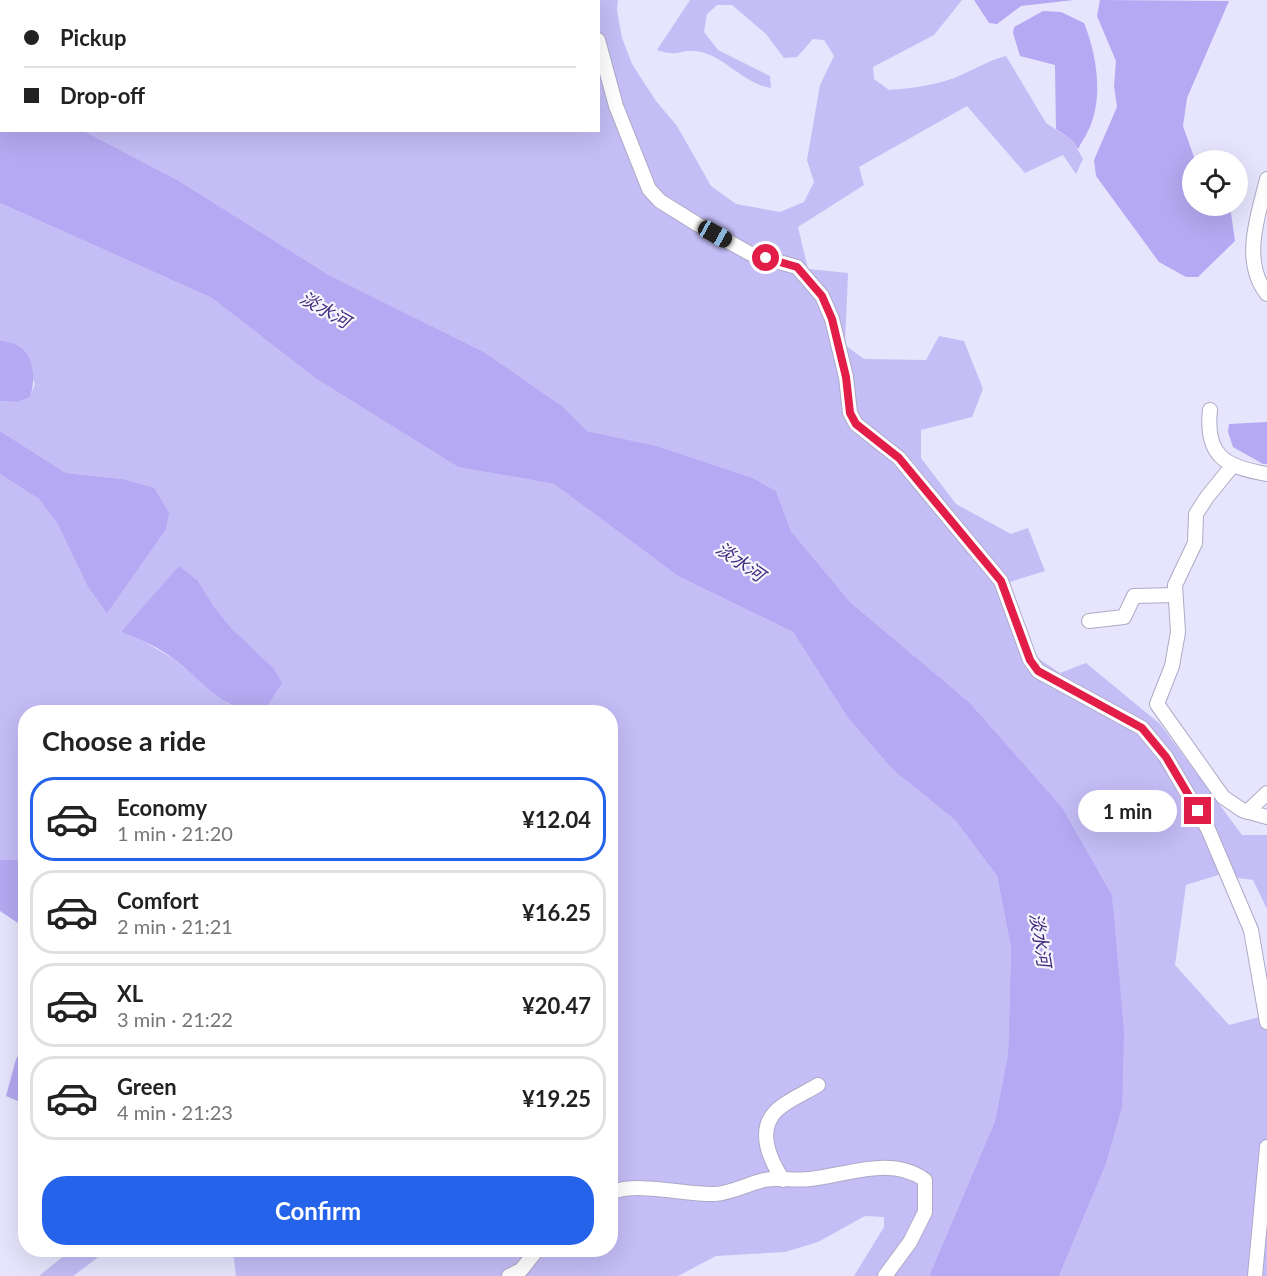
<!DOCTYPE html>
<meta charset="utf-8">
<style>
:root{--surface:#fff;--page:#f2f2f2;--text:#222;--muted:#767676;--line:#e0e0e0;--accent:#2563eb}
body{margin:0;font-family:Lato,"Noto Sans SC",sans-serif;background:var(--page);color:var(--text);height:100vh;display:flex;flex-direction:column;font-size:22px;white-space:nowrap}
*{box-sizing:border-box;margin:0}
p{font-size:20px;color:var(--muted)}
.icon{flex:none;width:33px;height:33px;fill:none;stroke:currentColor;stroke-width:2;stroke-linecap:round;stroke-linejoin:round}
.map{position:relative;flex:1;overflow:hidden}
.drawer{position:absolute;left:18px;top:705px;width:600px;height:552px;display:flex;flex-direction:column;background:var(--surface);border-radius:24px;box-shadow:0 6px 24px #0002}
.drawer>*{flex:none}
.banner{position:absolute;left:0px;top:0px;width:600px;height:132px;box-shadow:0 6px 24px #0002;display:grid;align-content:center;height:132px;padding:0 24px;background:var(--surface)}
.buttons{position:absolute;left:1182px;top:150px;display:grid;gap:12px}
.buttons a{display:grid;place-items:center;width:66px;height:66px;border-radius:50%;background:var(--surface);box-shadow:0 6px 24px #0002;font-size:30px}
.end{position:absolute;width:27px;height:27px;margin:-14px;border:8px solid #e11d48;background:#fff;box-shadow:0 0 0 3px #fff}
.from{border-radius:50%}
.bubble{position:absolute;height:42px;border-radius:21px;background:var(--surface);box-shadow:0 6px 24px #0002;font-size:20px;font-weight:700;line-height:42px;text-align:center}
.car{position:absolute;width:18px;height:36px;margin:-18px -9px;border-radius:8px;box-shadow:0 0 4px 2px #0007;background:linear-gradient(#222 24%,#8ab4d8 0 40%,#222 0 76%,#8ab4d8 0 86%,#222 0)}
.banner b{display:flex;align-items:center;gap:21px;height:57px;font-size:22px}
.banner b+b{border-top:2px solid var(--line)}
.banner i{width:15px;height:15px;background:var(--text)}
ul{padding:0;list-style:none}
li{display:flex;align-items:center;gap:18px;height:84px;margin:0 12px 9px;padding:0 12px;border:3px solid var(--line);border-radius:24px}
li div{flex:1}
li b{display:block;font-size:22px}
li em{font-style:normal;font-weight:700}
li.active{border-color:var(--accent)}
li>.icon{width:54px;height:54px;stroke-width:1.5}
h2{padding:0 24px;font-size:27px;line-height:72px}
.primary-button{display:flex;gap:12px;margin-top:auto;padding:12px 24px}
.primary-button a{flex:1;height:69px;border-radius:24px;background:var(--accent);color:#fff;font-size:24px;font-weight:700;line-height:69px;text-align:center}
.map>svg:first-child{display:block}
.green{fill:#c4bdf6}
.water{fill:#b4a9f2}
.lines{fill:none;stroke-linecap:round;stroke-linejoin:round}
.minor-casing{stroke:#adaac7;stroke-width:16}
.minor{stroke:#fff;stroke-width:14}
.route{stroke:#e11d48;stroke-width:8}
.labels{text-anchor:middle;stroke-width:4.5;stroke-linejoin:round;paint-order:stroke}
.water-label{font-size:18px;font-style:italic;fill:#412b7e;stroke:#f5f4fb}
</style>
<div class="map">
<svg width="1267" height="1276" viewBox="0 0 1267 1276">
<rect width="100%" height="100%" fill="#e7e5fd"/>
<!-- green -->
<g class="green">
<path d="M 294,0 L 618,0 L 617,10 L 622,38 L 632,64 L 656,101 L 677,126 L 711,186 L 736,204 L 780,212 L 804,202 L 814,182 L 807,160 L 820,85 L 834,56 L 824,40 L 813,39 L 797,57 L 784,58 L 766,34 L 732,5 L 717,5 L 707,14 L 704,32 L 718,50 L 770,76 L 771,88 C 743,84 721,52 694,51 C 677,50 678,57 657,50 L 690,0 L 962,0 L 934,35 L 873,67 L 874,79 L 889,90 C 911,88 932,86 954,78 C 972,71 987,61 1006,56 L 1046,123 L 1073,141 L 1083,159 L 1076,174 L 1063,155 L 1025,173 L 967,106 L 859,167 L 864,185 L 798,227 L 808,269 L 848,273 L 845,345 L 864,359 L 926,360 L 939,336 L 964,341 L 983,389 L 972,417 L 921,430 L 921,458 L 956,504 L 1011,534 L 1028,528 L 1045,571 L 1010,582 L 1030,653 L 1060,673 L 1086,663 L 1160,724 L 1242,835 L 1267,835 L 1267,909 L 1253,880 L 1218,875 L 1186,885 L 1175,965 L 1229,1025 L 1267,1015 L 1267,1276 L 1059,1276 L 1106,1164 L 1122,1108 L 1112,895 L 1062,807 L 969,702 L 851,603 L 791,531 L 776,491 L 753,478 L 657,446 L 587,431 L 562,406 L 484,352 L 329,275 L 179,181 L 84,131 L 598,130 L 598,2 Z"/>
<path d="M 0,203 L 212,298 L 315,378 L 458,467 L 554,484 L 678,576 L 793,632 L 848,718 L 893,770 L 955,820 L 997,876 L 1011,948 L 1008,1054 L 995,1121 L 929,1276 L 854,1276 L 884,1227 L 884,1217 L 865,1216 L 818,1242 L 785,1252 L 716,1256 L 678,1276 L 236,1276 L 233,1250 L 610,1250 L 610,712 L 256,712 L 268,705 L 233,630 L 215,608 L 198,581 L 121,632 L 140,639 L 172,658 L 229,704 L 252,712 L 26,712 L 25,860 L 0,860 L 0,474 L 39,499 L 59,524 L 87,585 L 122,479 L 66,473 L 0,431 L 0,401 L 18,402 L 30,397 L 35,384 L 20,346 L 0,340 Z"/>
<path d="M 71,1250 L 108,1250 L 73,1276 L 39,1276 Z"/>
</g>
<!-- water -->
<g class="water">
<path d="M 974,0 L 1074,0 L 1021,6 L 997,24 L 989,23 Z"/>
<path d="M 1100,0 L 1229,1 L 1187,98 L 1183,126 L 1195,160 L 1192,160 L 1192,206 L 1230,206 L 1235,241 L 1198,277 L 1186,277 L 1159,262 L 1096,176 L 1094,160 L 1117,107 L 1114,86 L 1116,61 L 1097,16 Z"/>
<path d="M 1043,11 L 1061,12 L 1084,23 C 1096,52 1103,94 1091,124 C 1088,133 1082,141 1078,149 L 1073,141 L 1056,129 L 1055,65 L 1020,56 L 1013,33 L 1014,27 Z"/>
<path d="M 0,80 L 2,130 L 84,131 L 179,181 L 329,275 L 484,352 L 562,406 L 587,431 L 657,446 L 753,478 L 776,491 L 791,531 L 851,603 L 969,702 L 1062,807 L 1112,895 L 1124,1032 L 1122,1108 L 1106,1164 L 1059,1276 L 929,1276 L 995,1121 L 1008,1054 L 1011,948 L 997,876 L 955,820 L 893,770 L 848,718 L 793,632 L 678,576 L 554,484 L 458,467 L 315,378 L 212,298 L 0,203 Z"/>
<path d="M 0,340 C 5,342 15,343 19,346 C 34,356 36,382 30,397 L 18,402 L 0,401 Z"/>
<path d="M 1267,422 L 1267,464 L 1263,464 L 1233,447 L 1228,432 L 1229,424 Z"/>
<path d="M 0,431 L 66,473 L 122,479 L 154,488 L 169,513 L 166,529 L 107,613 L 87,585 L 58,524 L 39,499 L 0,474 Z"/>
<path d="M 179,566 L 198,581 L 215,608 L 233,630 L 274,669 L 282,683 L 268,705 L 256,712 C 224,710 199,678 175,660 C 159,647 140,639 121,632 Z"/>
<path d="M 0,860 L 25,860 L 25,931 L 18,923 L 0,911 Z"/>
<path d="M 25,1043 L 25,1104 L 6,1096 L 16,1059 Z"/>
</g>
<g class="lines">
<!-- minor casing -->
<g class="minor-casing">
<g id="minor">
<path d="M 474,0 L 480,2"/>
<path d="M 583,0 L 584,2"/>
<path d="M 598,40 L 616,106 L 649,189 L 660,201 L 697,224 L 751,254 L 797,267 L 822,296 L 832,319 L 846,377 L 850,413 L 856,424 L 899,458 L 1001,581 L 1030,660 L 1038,671 L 1142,728 L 1166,757 L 1208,829 L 1251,930 L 1267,1022"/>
<path d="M 1267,179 C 1258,216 1241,261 1267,294"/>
<path d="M 1210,410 C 1205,456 1225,467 1267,474"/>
<path d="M 1233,465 L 1207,497 L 1196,514 L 1195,543 L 1175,585 L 1178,632 L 1172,666 L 1157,704 L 1223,797 L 1242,810 L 1267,817"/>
<path d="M 1089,621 L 1124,617 L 1134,596 L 1175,595"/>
<path d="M 1247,812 L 1267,793"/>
<path d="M 783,1180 C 770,1160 756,1130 777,1110 C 788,1100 805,1093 818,1085"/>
<path d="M 610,1193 C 638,1181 684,1195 715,1194 C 731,1193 748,1184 764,1180 C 778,1177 795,1181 810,1179 C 847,1175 892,1155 925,1180 L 925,1212 L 910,1242 L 885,1276"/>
<path d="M 509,1276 L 521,1270 L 537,1250"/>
<path d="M 1255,1276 L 1267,1147"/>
</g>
</g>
<!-- minor -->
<use href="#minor" class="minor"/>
</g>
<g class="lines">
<!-- route -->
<path class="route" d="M 766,258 L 797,267 L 822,296 L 832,319 L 846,377 L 850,413 L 856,424 L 899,458 L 1001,581 L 1030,660 L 1038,671 L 1142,728 L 1166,757 L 1198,811"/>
</g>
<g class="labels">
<!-- water labels -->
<g class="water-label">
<text transform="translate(325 310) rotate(30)" y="6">淡水河</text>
<text transform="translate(740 562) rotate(35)" y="6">淡水河</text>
<text transform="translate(1040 940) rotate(81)" y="6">淡水河</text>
</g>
</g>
</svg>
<div class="buttons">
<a><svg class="icon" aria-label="locate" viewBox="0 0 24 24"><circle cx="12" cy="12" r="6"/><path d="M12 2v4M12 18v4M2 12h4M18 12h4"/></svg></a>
</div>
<i class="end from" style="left:766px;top:258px"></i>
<i class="end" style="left:1198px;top:811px"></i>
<div class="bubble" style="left:1078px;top:790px;width:99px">1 min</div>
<i class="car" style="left:715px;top:234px;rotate:119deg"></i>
<div class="banner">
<b><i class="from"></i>Pickup</b>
<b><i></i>Drop-off</b>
</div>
<section class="drawer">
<h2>Choose a ride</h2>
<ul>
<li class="active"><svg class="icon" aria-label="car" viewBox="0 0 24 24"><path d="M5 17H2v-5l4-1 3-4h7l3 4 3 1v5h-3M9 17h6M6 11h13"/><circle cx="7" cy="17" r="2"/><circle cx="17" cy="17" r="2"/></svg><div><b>Economy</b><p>1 min · 21:20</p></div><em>¥12.04</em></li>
<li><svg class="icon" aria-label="car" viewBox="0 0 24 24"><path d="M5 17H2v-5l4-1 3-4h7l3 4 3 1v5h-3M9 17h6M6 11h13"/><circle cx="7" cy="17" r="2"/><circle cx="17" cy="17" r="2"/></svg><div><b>Comfort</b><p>2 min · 21:21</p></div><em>¥16.25</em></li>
<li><svg class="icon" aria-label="car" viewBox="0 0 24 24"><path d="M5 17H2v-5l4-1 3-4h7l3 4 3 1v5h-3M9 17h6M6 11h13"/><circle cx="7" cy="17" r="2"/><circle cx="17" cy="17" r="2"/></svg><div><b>XL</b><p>3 min · 21:22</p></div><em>¥20.47</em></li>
<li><svg class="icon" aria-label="car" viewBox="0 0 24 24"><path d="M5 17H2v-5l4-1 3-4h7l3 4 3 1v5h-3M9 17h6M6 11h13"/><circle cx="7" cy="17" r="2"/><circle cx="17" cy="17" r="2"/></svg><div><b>Green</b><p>4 min · 21:23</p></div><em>¥19.25</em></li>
</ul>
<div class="primary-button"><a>Confirm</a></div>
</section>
</div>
